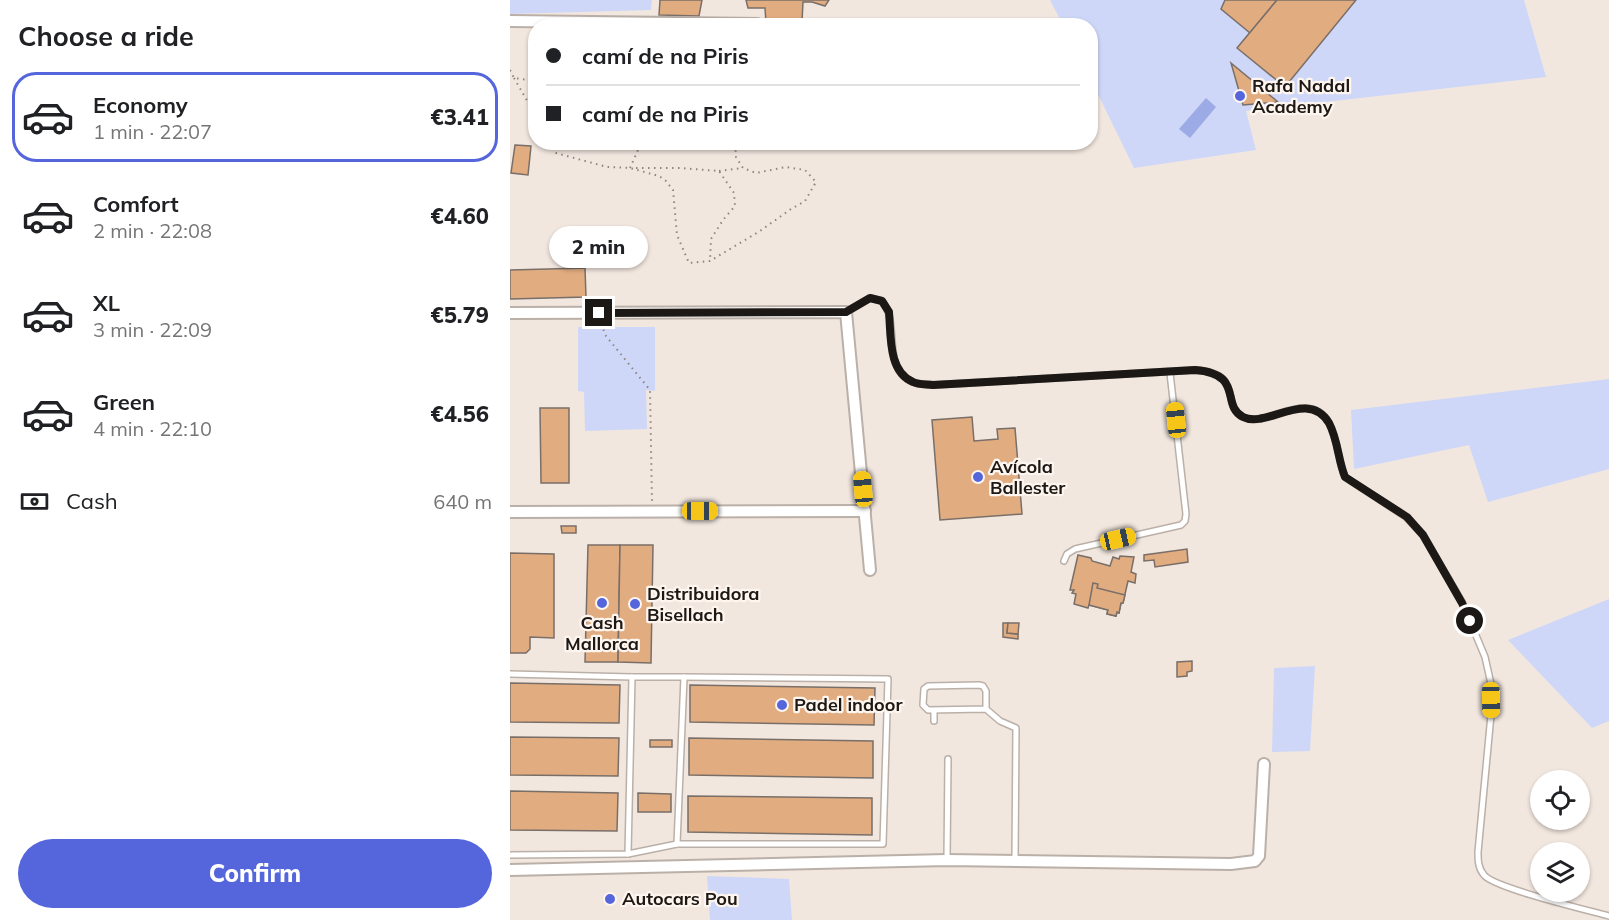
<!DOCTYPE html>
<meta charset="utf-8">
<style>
:root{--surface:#fff;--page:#f6f6f6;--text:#202124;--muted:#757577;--line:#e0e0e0;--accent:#5566dc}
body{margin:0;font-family:Mulish,sans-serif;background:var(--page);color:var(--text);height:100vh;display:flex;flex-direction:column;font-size:22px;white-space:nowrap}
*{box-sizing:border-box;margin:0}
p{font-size:20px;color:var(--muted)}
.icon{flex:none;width:33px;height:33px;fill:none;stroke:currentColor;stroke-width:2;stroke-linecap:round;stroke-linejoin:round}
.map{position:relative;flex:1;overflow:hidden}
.panel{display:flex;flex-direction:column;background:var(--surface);width:510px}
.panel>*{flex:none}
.top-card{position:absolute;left:18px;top:18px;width:570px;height:132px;border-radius:24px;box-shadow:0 2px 4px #0004;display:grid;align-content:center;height:132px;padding:0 18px;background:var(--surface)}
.tools{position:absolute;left:1020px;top:770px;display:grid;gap:12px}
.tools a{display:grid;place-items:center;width:60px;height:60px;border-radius:50%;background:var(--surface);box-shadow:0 2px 4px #0004;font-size:30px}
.end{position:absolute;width:27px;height:27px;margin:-14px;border:8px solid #1c1815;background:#fff;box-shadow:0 0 0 3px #fff}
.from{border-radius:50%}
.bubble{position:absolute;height:42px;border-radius:21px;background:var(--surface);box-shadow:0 2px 4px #0004;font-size:20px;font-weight:800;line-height:42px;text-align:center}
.car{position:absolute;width:18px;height:36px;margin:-18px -9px;border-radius:8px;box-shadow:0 0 4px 2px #0007;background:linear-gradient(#f5c518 24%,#345 0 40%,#f5c518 0 76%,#345 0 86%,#f5c518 0)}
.top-card b{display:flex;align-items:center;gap:21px;height:57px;font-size:22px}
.top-card b+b{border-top:2px solid var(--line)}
.top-card i{width:15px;height:15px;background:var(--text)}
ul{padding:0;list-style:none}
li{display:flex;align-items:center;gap:18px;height:90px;margin:0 12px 9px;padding:0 6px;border:3px solid transparent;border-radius:24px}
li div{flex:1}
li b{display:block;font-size:22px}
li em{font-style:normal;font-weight:800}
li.selected{border-color:var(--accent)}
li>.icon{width:54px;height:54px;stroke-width:1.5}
h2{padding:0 18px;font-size:27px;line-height:72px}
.pay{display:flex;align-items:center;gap:15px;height:66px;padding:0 18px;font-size:22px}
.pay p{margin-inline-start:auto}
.cta{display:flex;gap:12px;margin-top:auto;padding:12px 18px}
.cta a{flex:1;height:69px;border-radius:36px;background:var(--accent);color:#fff;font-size:24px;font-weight:800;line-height:69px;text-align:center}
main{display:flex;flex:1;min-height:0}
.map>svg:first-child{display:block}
.green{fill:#ced7f8}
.water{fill:#9cabe5}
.building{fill:#e1ac80;stroke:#796f68;stroke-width:1.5}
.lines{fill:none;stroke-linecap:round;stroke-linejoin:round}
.service-casing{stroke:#bbb0a8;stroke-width:8}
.minor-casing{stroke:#bbb0a8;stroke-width:14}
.path{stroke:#8d8580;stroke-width:2;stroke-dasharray:1.5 4.5;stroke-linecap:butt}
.service{stroke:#fff;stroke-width:5}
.minor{stroke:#fff;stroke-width:10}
.route{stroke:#1c1815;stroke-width:8}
.poi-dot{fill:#5566dc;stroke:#fef5ee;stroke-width:2}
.labels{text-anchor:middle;stroke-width:4.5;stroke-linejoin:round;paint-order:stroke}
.poi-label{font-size:18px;font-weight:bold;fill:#1c1815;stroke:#fef5ee;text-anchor:start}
</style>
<main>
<section class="panel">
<h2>Choose a ride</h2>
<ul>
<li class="selected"><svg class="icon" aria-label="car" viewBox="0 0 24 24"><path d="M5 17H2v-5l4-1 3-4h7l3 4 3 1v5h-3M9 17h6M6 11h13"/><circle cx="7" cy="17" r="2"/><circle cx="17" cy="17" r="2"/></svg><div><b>Economy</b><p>1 min · 22:07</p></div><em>€3.41</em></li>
<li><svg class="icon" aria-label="car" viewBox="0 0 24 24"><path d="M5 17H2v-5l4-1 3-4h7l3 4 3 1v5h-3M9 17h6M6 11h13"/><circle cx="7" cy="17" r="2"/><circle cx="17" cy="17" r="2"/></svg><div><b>Comfort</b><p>2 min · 22:08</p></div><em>€4.60</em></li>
<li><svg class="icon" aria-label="car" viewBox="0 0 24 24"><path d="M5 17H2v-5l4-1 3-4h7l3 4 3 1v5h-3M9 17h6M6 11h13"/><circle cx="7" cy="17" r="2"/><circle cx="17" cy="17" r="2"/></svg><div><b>XL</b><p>3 min · 22:09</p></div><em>€5.79</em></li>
<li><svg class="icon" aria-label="car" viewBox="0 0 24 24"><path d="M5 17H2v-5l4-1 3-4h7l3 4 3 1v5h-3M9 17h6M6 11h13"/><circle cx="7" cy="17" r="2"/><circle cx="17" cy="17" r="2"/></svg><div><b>Green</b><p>4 min · 22:10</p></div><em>€4.56</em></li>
</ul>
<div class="pay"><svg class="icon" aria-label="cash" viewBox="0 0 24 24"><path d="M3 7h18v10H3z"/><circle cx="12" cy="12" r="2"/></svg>Cash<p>640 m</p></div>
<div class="cta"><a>Confirm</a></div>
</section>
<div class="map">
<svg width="1099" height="920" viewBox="0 0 1099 920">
<rect width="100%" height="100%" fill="#f2e7df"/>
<!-- green -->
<g class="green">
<path d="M 0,0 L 142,0 L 141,10 L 0,14 Z"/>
<path d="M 540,0 L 1014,0 L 1036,77 L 736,111 L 746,150 L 624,168 L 581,80 L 580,26 L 553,25 Z"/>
<path d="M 68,327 L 145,327 L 145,391 L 136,390 L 137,429 L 75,431 L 74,392 L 68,391 Z"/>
<path d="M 1099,379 L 1099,469 L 978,502 L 959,445 L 844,469 L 841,410 Z"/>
<path d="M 1099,599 L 1099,721 L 1082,728 L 998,640 Z"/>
<path d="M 805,666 L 800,751 L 762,752 L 764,668 Z"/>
<path d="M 197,876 L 279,879 L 282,920 L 200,920 Z"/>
</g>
<!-- water -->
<path class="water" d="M 696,98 L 706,107 L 680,138 L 669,129 Z"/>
<!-- building -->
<g class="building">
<path d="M 150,0 L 192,0 L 189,16 L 149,15 Z"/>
<path d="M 236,0 L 319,0 L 315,6 L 302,2 L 293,2 L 292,22 L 256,23 L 255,8 L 238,8 Z"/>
<path d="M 715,0 L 767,0 L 740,33 L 711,9 Z"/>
<path d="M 767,0 L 846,0 L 775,87 L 727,48 Z"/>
<path d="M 721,63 L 768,102 L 733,105 Z"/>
<path d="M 5,145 L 21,146 L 18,175 L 1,173 Z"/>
<path d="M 75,268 L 76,297 L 0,299 L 0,270 Z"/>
<path d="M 30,408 L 59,408 L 59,483 L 31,483 Z"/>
<path d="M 462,417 L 464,441 L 488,439 L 487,429 L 505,428 L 512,514 L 430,520 L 422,420 Z"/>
<path d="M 51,526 L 66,526 L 66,533 L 52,533 Z"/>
<path d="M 78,545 L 110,545 L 108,662 L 75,662 Z"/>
<path d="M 110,545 L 143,545 L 141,663 L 108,662 Z"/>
<path d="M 677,549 L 678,562 L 645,567 L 644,560 L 634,561 L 634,555 Z"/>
<path d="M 0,553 L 44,554 L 44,638 L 20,637 L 20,649 L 16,653 L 0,653 Z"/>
<path d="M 568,555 L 581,558 L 582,561 L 600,566 L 603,557 L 609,559 L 610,556 L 624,557 L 621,572 L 626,574 L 625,583 L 618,581 L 613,603 L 611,603 L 609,613 L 607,612 L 606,616 L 597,614 L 598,610 L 579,605 L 578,608 L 564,604 L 566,594 L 562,593 L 564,590 L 560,590 Z"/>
<path d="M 583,583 L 588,584 L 587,588 L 615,595 L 613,603 L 611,603 L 609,613 L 607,612 L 606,616 L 597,614 L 598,610 L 579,605 Z"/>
<path d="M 493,623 L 498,623 L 497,633 L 508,634 L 508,639 L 493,637 Z"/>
<path d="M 498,623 L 509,623 L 508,634 L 497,633 Z"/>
<path d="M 682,661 L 682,671 L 677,672 L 677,676 L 667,677 L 667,662 Z"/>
<path d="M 0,683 L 110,685 L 109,723 L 0,722 Z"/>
<path d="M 180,685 L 365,688 L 364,725 L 180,722 Z"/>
<path d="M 0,737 L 109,738 L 108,776 L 0,775 Z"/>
<path d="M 179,738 L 363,741 L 363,778 L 179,775 Z"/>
<rect x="140" y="740" width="22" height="7"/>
<path d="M 0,791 L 108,793 L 107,831 L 0,830 Z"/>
<path d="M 128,793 L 161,794 L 161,812 L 128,812 Z"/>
<path d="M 178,796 L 362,798 L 362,835 L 178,832 Z"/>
</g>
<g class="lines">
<!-- service casing -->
<g class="service-casing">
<g id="service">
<path d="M 336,312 L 360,298 L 372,301 C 391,323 370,369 403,382 C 409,385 417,384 423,385 L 685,370 C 735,373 710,405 733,417 C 757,429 798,387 819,423 C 828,440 828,460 835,477 L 896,517 L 913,535 L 952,602 L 975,657 L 981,684 L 981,715 L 968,852 C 968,860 968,868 974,875 C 984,888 1077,910 1099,916"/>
<path d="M 554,561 L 557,554 L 565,549 L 671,525 L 675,521 L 676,514 L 660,373"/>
<path d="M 0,674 L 122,677 L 118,854 L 0,855"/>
<path d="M 476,709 L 476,691 L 473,686 L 469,685 L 418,686 L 414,689 L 413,705 L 418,710 L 476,709 L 490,721 L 506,728 L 505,861"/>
<path d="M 424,711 L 424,721"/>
<path d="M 167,844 L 373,844 L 378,679 L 174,677"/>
<path d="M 118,854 L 167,844 L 174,677 L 122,677"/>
<path d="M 437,860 L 438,759"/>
</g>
</g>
<!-- minor casing -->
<g class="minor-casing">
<g id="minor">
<path d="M 0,21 L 247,24"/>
<path d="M 0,313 L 336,312 L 360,570"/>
<path d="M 0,512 L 355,511"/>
<path d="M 0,870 L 437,860 L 721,864 L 745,861 L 749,856 L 754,764"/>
</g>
</g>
<!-- path -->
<g class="path">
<path d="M 0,70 L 4,78 L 26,81"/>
<path d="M 4,78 L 26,116"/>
<path d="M 40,142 L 46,153 L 97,167 L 120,168 L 149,176 L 156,181 L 163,190 L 167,235 L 179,263 L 200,261 L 250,231 L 281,209 L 295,201 L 306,182 L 295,170 L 276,167 L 246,173 L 233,168 L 226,157 L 225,142"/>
<path d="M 120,168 L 128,150 L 128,142"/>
<path d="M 126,168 L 170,168 L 209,171 L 224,193 L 225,206 L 213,220 L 201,239 L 200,261"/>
<path d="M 209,171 L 233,168"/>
<path d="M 91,324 L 96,336 L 140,390 L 142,502"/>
</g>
<!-- service -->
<use href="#service" class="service"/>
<!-- minor -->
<use href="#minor" class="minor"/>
</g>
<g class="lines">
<!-- route -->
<path class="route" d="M 89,313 L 336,312 L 360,298 L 372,301 L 379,312 C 381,335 378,372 403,382 C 409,385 417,384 423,385 L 685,370 C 735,374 710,405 733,417 C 756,429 798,388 819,423 C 828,440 828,460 835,477 L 897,517 L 913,535 L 952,603 L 960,621"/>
</g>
<!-- markers -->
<g class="poi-dot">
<circle cx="730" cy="96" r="6"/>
<circle cx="468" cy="477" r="6"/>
<circle cx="92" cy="603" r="6"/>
<circle cx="125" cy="604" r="6"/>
<circle cx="272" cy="705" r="6"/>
<circle cx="100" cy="899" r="6"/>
</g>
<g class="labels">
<!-- poi labels -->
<g class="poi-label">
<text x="742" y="92">Rafa Nadal<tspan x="742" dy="21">Academy</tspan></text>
<text x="480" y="473">Avícola<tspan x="480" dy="21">Ballester</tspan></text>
<text x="137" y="600">Distribuidora<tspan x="137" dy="21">Bisellach</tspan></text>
<text x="92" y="629" text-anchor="middle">Cash<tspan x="92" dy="21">Mallorca</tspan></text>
<text x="284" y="711">Padel indoor</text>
<text x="112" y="905">Autocars Pou</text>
</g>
</g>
</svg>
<div class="tools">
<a><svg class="icon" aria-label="locate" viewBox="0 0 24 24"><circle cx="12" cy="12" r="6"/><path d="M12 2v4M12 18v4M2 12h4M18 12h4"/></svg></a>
<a><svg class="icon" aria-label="layers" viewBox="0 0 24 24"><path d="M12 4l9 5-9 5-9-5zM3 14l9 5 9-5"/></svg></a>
</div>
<i class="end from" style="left:960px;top:621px"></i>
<i class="end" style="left:89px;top:313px"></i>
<div class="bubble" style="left:39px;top:226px;width:99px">2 min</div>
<i class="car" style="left:666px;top:420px;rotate:354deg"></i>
<i class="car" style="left:353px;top:489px;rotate:355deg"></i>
<i class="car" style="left:190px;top:511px;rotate:90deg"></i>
<i class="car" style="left:608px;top:539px;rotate:77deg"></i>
<i class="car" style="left:981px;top:700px;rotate:179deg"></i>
<div class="top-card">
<b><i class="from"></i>camí de na Piris</b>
<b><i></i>camí de na Piris</b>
</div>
</div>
</main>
